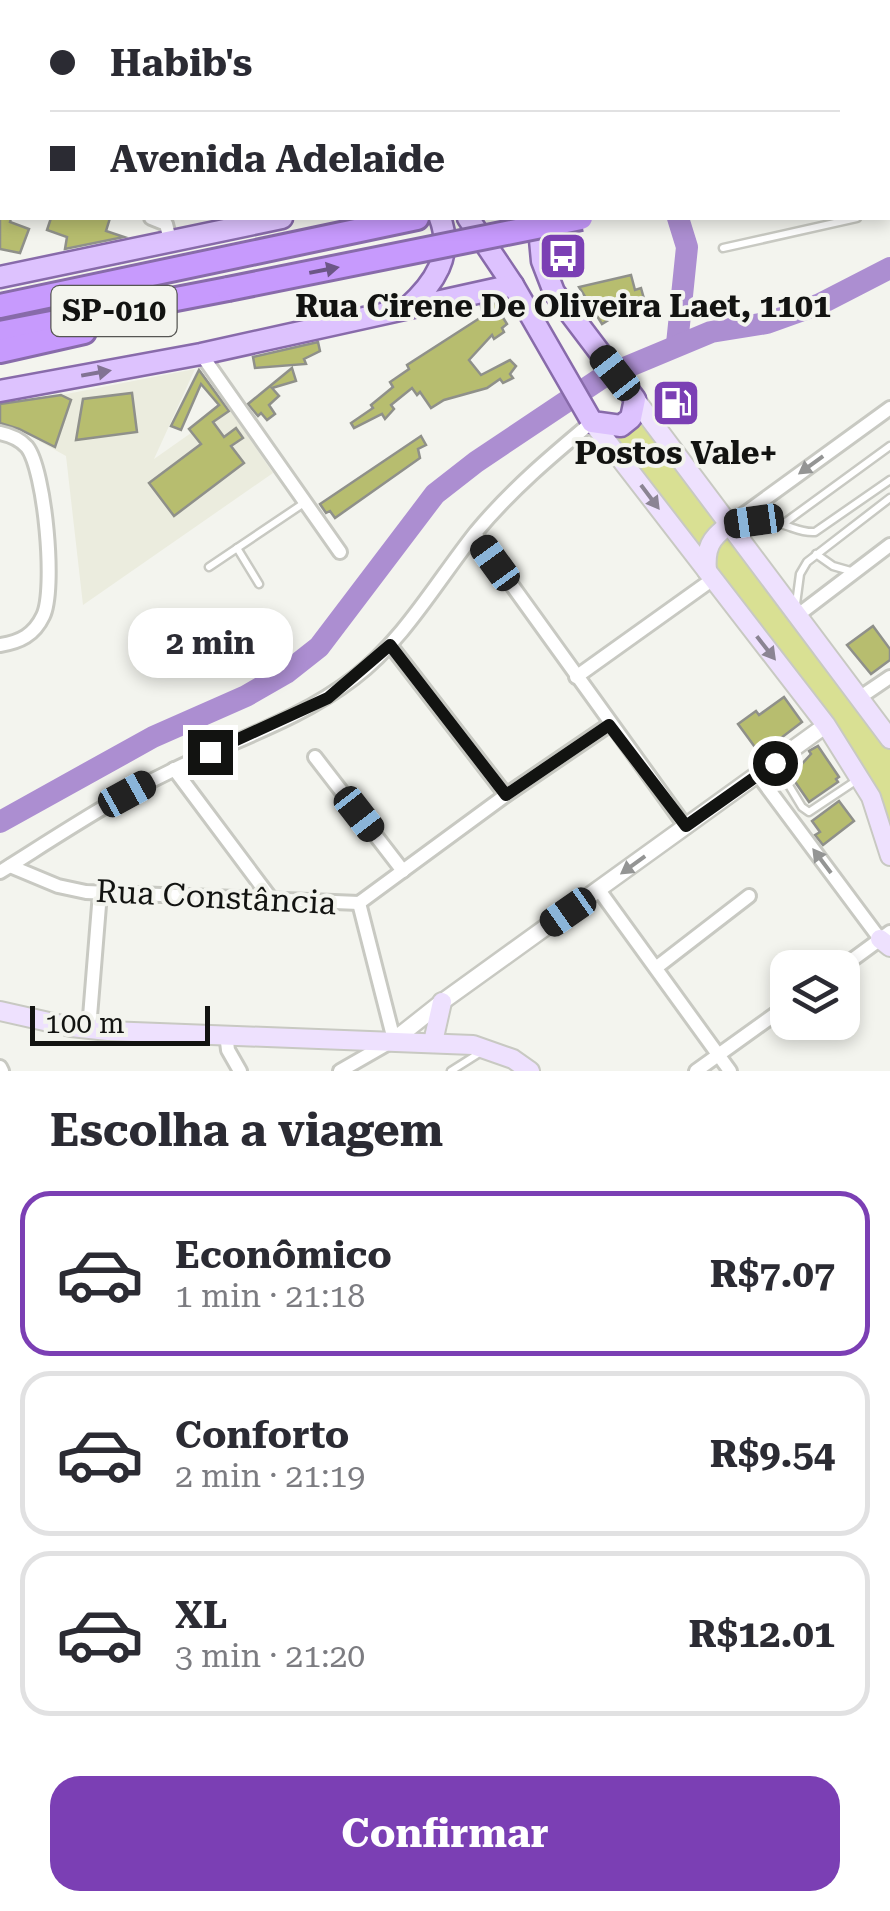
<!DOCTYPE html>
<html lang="pt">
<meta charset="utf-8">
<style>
:root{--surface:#fff;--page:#f2f2f3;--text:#2b2b33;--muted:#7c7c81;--line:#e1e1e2;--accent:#7b3fb4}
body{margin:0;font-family:"Roboto Serif",serif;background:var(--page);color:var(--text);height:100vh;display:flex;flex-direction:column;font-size:38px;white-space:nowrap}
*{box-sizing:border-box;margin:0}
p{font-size:32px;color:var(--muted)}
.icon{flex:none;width:55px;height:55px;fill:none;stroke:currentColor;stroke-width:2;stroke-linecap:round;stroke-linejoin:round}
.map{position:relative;height:1071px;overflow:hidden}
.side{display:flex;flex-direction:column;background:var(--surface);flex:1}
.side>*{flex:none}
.hud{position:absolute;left:0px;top:0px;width:890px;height:220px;box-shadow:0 5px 15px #0003;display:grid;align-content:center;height:220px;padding:0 50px;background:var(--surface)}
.buttons{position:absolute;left:770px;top:950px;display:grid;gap:20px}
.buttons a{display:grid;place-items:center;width:90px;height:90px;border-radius:20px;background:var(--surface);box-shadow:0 5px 15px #0003;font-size:50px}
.scale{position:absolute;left:30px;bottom:25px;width:180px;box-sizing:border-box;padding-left:10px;border:5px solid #121311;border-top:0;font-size:28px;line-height:35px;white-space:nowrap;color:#121311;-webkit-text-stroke:8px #f3f4ee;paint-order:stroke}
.end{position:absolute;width:45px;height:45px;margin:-22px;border:12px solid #121311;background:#fff;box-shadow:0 0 0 5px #fff}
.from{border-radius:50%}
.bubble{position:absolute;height:70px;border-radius:30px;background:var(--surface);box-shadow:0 5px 15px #0003;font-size:32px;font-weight:700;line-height:70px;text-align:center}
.car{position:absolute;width:30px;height:60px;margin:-30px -15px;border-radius:12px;box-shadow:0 0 8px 2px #0007;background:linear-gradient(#222 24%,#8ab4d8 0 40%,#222 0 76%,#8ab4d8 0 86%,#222 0)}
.hud b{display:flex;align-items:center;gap:35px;height:95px;font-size:38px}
.hud b+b{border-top:2px solid var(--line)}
.hud i{width:25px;height:25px;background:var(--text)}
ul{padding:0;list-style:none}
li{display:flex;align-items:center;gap:30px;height:165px;margin:0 20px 15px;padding:0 30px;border:5px solid var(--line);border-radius:30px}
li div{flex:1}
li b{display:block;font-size:38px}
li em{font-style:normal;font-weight:700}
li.active{border-color:var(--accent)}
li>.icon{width:90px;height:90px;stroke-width:1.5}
h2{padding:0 50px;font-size:45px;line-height:120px}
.action{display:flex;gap:20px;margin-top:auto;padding:20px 50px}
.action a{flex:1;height:115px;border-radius:30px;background:var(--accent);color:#fff;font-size:40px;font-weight:700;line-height:115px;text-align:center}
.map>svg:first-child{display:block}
.built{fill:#ebecde}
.green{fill:#d9e093}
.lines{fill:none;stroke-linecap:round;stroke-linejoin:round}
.river{stroke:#ac8ed1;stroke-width:22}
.building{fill:#b7bd6f;stroke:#8f908a;stroke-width:2.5}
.service-casing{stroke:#c8c9c2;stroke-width:11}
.minor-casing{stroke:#c8c9c2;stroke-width:18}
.tertiary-casing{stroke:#c8c9c2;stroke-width:20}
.secondary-casing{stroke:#c8c9c2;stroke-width:22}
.primary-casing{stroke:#886baa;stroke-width:25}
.motorway-casing{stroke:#886baa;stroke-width:28}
.service{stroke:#fff;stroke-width:6}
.minor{stroke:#fff;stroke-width:12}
.tertiary{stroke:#fff;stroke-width:15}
.secondary{stroke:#eee1fe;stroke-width:18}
.primary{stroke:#ddc2fe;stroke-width:20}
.motorway{stroke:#c79afd;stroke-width:22}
.motorway-bridge-casing{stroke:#886baa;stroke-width:28;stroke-linecap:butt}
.motorway-bridge{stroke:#c79afd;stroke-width:22}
.oneway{fill:#6c5687}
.oneway2{fill:#827393}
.oneway3{fill:#949594}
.oneway4{fill:#8b8493}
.route{stroke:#121311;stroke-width:12}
.labels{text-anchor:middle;stroke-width:8;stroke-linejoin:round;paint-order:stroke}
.shield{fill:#f3f4ee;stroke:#565653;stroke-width:2.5}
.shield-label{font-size:30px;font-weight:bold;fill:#121311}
.poi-label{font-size:32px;font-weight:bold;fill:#121311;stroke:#f3f4ee}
.street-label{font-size:32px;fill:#121311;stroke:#f3f4ee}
</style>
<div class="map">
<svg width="890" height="1071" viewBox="0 0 890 1071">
<rect width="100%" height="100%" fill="#f3f4ee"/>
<!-- built -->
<path class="built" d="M 195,369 L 154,459 L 228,407 L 273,473 L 83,605 L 66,456 L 39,441 L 56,396 Z"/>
<!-- green -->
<path class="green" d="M 640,414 L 890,743 L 890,851 L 871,784 L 608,433 Z"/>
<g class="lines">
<!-- river -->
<g class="river">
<path d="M 606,0 L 607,2"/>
<path d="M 677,344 L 687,247 L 678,218"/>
<path d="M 0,822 L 153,737 L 246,696 L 286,673 L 319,647 L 435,494 L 476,462 L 603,377 L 711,332 L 767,323 L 820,304 L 890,268"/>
</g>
</g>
<!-- building -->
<g class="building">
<path d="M 0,218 L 11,218 L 10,222 L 29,229 L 20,253 L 0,249 Z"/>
<path d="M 51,218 L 110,218 L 106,231 L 124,237 L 65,249 L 67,237 L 47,230 Z"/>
<path d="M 631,275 L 635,290 L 641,288 L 646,306 L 638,309 L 636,303 L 602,324 L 579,287 Z"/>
<path d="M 506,301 L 497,308 L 507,324 L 502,328 L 504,332 L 494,339 L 492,335 L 469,360 L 481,375 L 510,360 L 516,366 L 510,374 L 513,378 L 503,383 L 500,379 L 487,388 L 444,400 L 431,408 L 420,392 L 417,395 L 412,388 L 391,405 L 394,409 L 385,419 L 382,414 L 354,428 L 351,423 L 373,408 L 371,405 L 393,387 L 390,382 L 409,369 L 407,365 L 483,316 L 481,306 Z"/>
<path d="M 318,342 L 320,351 L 304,359 L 306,364 L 255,368 L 253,357 Z"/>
<path d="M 292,368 L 296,381 L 272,388 L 279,396 L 269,405 L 275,414 L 267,420 L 261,413 L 258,416 L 248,404 Z"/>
<path d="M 199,370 L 229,411 L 213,422 L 224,437 L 236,428 L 243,438 L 231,446 L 244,463 L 174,516 L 149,483 L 201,444 L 189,429 L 219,405 L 201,384 L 181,430 L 171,426 Z"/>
<path d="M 675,382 L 694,407 L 673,420 L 658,399 L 659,394 Z"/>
<path d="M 132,393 L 137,432 L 76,440 L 83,399 Z"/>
<path d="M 61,395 L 71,400 L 55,447 L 19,429 L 0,423 L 0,404 Z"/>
<path d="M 421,436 L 426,445 L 418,449 L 420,458 L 335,518 L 330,511 L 326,513 L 320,504 Z"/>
<path d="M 873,626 L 890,649 L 890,660 L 871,674 L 847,645 Z"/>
<path d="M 784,697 L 802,722 L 760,754 L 738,724 L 756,711 L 759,715 Z"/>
<path d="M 818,746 L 839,777 L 836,779 L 838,782 L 809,802 L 789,773 L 800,766 L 811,754 L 809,751 Z"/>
<path d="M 839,801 L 854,821 L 823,845 L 815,835 L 820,832 L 812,821 Z"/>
</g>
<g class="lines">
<!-- service casing -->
<g class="service-casing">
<g id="service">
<path d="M 888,207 L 890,206"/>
<path d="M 723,248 L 857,218"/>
<path d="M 735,524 C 750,521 765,520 780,524 C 793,527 801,533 815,532 L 890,480"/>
<path d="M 783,524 L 890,446"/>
<path d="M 237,548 L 259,584"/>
<path d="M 816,554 L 833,566 L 854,572"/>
<path d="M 209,567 L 304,503"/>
<path d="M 796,604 L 800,574 L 807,562 L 890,498"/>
<path d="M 776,764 L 802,807 L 809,812 L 857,780"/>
<path d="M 451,1071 L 481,1052"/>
</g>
</g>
<!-- minor casing -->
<g class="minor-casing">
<g id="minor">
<path d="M 174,0 L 176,2"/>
<path d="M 104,2 L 107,0"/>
<path d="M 0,106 L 2,108"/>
<path d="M 0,125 L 2,121"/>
<path d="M 0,164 L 2,165"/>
<path d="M 151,218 L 166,224 L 170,240"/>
<path d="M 201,354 L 340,552"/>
<path d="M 0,433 C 10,435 20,439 27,447 C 45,470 56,590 43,616 C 34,635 20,642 0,645"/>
<path d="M 729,525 L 890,408"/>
<path d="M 475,534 L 686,827"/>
<path d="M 798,615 L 890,545"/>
<path d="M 390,645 L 506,795"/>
<path d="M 576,677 L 713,579"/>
<path d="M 859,698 L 890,677"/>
<path d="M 315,757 L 403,871"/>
<path d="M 174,769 L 272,900"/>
<path d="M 758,775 L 880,939"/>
<path d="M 10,866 L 58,886 L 86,892 L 359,903 L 506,795 L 609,725"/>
<path d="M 0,872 C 56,837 111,800 171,771 C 231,741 300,720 354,678 C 404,640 437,581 476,532 C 511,490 550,457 592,422"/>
<path d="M 599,890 L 730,1071"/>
<path d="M 657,967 L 749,896"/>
<path d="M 841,968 L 890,932"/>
<path d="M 89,1029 L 100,893"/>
<path d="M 226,1034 L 228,1050 L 240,1071"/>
<path d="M 0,1067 L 2,1071"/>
<path d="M 340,1071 L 394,1040 L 359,903"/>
<path d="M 696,1071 L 788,1005"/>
</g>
</g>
<!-- tertiary casing -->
<g class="tertiary-casing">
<g id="tertiary">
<path d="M 629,2 L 634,0"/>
<path d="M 394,1040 L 442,1002 L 826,725"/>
</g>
</g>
<!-- secondary casing -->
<g class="secondary-casing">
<g id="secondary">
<path d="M 635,399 L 890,739"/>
<path d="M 592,422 L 826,725 L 871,797 L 890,856"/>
<path d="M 707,571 C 705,549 710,538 729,525"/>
<path d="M 880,939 L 890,947"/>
<path d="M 0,1011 L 71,1027 L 108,1031 L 473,1045 L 513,1059 L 530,1071"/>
<path d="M 433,1042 L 442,1002"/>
</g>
</g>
<!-- primary casing -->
<g class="primary-casing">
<g id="primary">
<path d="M 310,0 L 312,2"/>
<path d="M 443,0 L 445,2"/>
<path d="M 468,218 L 513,285 L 592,422 L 621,426 L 631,418 L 635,399 L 554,292 L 542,261 L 538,218"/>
<path d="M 0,277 L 282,218"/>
<path d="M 407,308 C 434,284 454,255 440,218"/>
<path d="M 0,391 L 201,354 L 513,285"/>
</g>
</g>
<!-- motorway casing -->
<g class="motorway-casing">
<g id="motorway">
<path d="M 888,129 L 890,129"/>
<path d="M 888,159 L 890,158"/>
<path d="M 0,306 L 417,218"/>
<path d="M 0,333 L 228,289"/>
<path d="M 0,351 L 84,332"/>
</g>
</g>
<!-- service -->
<use href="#service" class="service"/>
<!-- minor -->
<use href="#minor" class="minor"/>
<!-- tertiary -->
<use href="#tertiary" class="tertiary"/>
<!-- secondary -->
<use href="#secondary" class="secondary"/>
<!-- primary -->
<use href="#primary" class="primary"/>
<!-- motorway -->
<use href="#motorway" class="motorway"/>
<!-- motorway-bridge casing -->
<g class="motorway-bridge-casing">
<path id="motorway-bridge" d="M 228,289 L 581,218"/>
</g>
<!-- motorway-bridge -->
<use href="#motorway-bridge" class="motorway-bridge"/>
</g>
<!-- one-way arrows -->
<defs><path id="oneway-solid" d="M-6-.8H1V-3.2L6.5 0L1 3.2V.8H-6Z" transform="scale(2.5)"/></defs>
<use class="oneway" href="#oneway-solid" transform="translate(324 270) rotate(-11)"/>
<use class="oneway2" href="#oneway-solid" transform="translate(96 373) rotate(-10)"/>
<g class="oneway3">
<use href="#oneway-solid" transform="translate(811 465) rotate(144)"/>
<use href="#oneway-solid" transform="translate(822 861) rotate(-127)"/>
<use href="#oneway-solid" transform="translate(633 865) rotate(144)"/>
</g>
<g class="oneway4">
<use href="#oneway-solid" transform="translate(650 497) rotate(53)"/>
<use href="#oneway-solid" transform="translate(766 648) rotate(52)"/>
</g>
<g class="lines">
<!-- route -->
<path class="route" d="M 210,752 L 328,698 L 390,645 L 506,795 L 609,725 L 686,826 L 775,763"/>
</g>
<!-- icons -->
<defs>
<g id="bus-square" transform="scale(2.5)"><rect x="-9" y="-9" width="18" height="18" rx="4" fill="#7b3fb4" stroke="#f3f4ee"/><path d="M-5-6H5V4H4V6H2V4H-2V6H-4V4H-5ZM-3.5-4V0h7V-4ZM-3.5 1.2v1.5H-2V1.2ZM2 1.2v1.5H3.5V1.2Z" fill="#fff"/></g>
<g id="fuel-square" transform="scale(2.5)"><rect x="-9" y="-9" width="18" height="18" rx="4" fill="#7b3fb4" stroke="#f3f4ee"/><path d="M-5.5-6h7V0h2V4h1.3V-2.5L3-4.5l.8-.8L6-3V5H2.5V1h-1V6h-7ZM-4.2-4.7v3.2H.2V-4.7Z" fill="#fff"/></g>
</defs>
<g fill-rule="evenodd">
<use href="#bus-square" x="563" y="256"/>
<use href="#fuel-square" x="676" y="403"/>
</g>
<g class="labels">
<!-- shield labels -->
<rect class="shield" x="51.5" y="286" width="125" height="50" rx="8"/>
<g class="shield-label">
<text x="114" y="321">SP-010</text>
</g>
<!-- poi labels -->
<g class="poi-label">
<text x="563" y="317">Rua Cirene De Oliveira Laet, 1101</text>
<text x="676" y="464">Postos Vale+</text>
</g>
<!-- street labels -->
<g class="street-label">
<text transform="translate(216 897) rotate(3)" y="11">Rua Constância</text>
</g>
</g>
</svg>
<div class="buttons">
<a><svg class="icon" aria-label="layers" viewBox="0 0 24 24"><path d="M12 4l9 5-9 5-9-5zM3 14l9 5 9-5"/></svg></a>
</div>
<div class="scale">100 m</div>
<i class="end from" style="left:775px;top:763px"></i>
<i class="end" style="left:210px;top:752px"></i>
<div class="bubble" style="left:128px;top:608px;width:165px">2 min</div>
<i class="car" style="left:615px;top:373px;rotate:322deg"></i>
<i class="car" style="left:754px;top:521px;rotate:262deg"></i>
<i class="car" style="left:495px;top:563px;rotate:324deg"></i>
<i class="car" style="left:127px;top:794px;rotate:61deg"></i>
<i class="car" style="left:359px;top:814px;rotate:142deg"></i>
<i class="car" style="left:568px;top:912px;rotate:235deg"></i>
<div class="hud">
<b><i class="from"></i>Habib's</b>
<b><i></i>Avenida Adelaide</b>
</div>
</div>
<section class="side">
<h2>Escolha a viagem</h2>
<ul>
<li class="active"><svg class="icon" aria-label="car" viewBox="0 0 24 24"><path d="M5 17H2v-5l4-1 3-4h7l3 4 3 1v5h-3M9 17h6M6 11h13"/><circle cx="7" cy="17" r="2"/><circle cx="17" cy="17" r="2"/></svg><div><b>Econômico</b><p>1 min · 21:18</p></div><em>R$7.07</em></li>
<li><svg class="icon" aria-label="car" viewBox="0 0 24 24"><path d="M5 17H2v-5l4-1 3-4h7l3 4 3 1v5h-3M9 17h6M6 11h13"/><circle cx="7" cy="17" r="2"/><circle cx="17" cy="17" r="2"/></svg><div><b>Conforto</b><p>2 min · 21:19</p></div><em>R$9.54</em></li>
<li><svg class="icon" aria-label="car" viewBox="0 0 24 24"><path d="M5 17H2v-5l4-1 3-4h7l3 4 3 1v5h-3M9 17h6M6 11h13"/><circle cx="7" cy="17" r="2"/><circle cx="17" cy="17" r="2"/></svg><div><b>XL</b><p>3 min · 21:20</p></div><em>R$12.01</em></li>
</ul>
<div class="action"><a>Confirmar</a></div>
</section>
